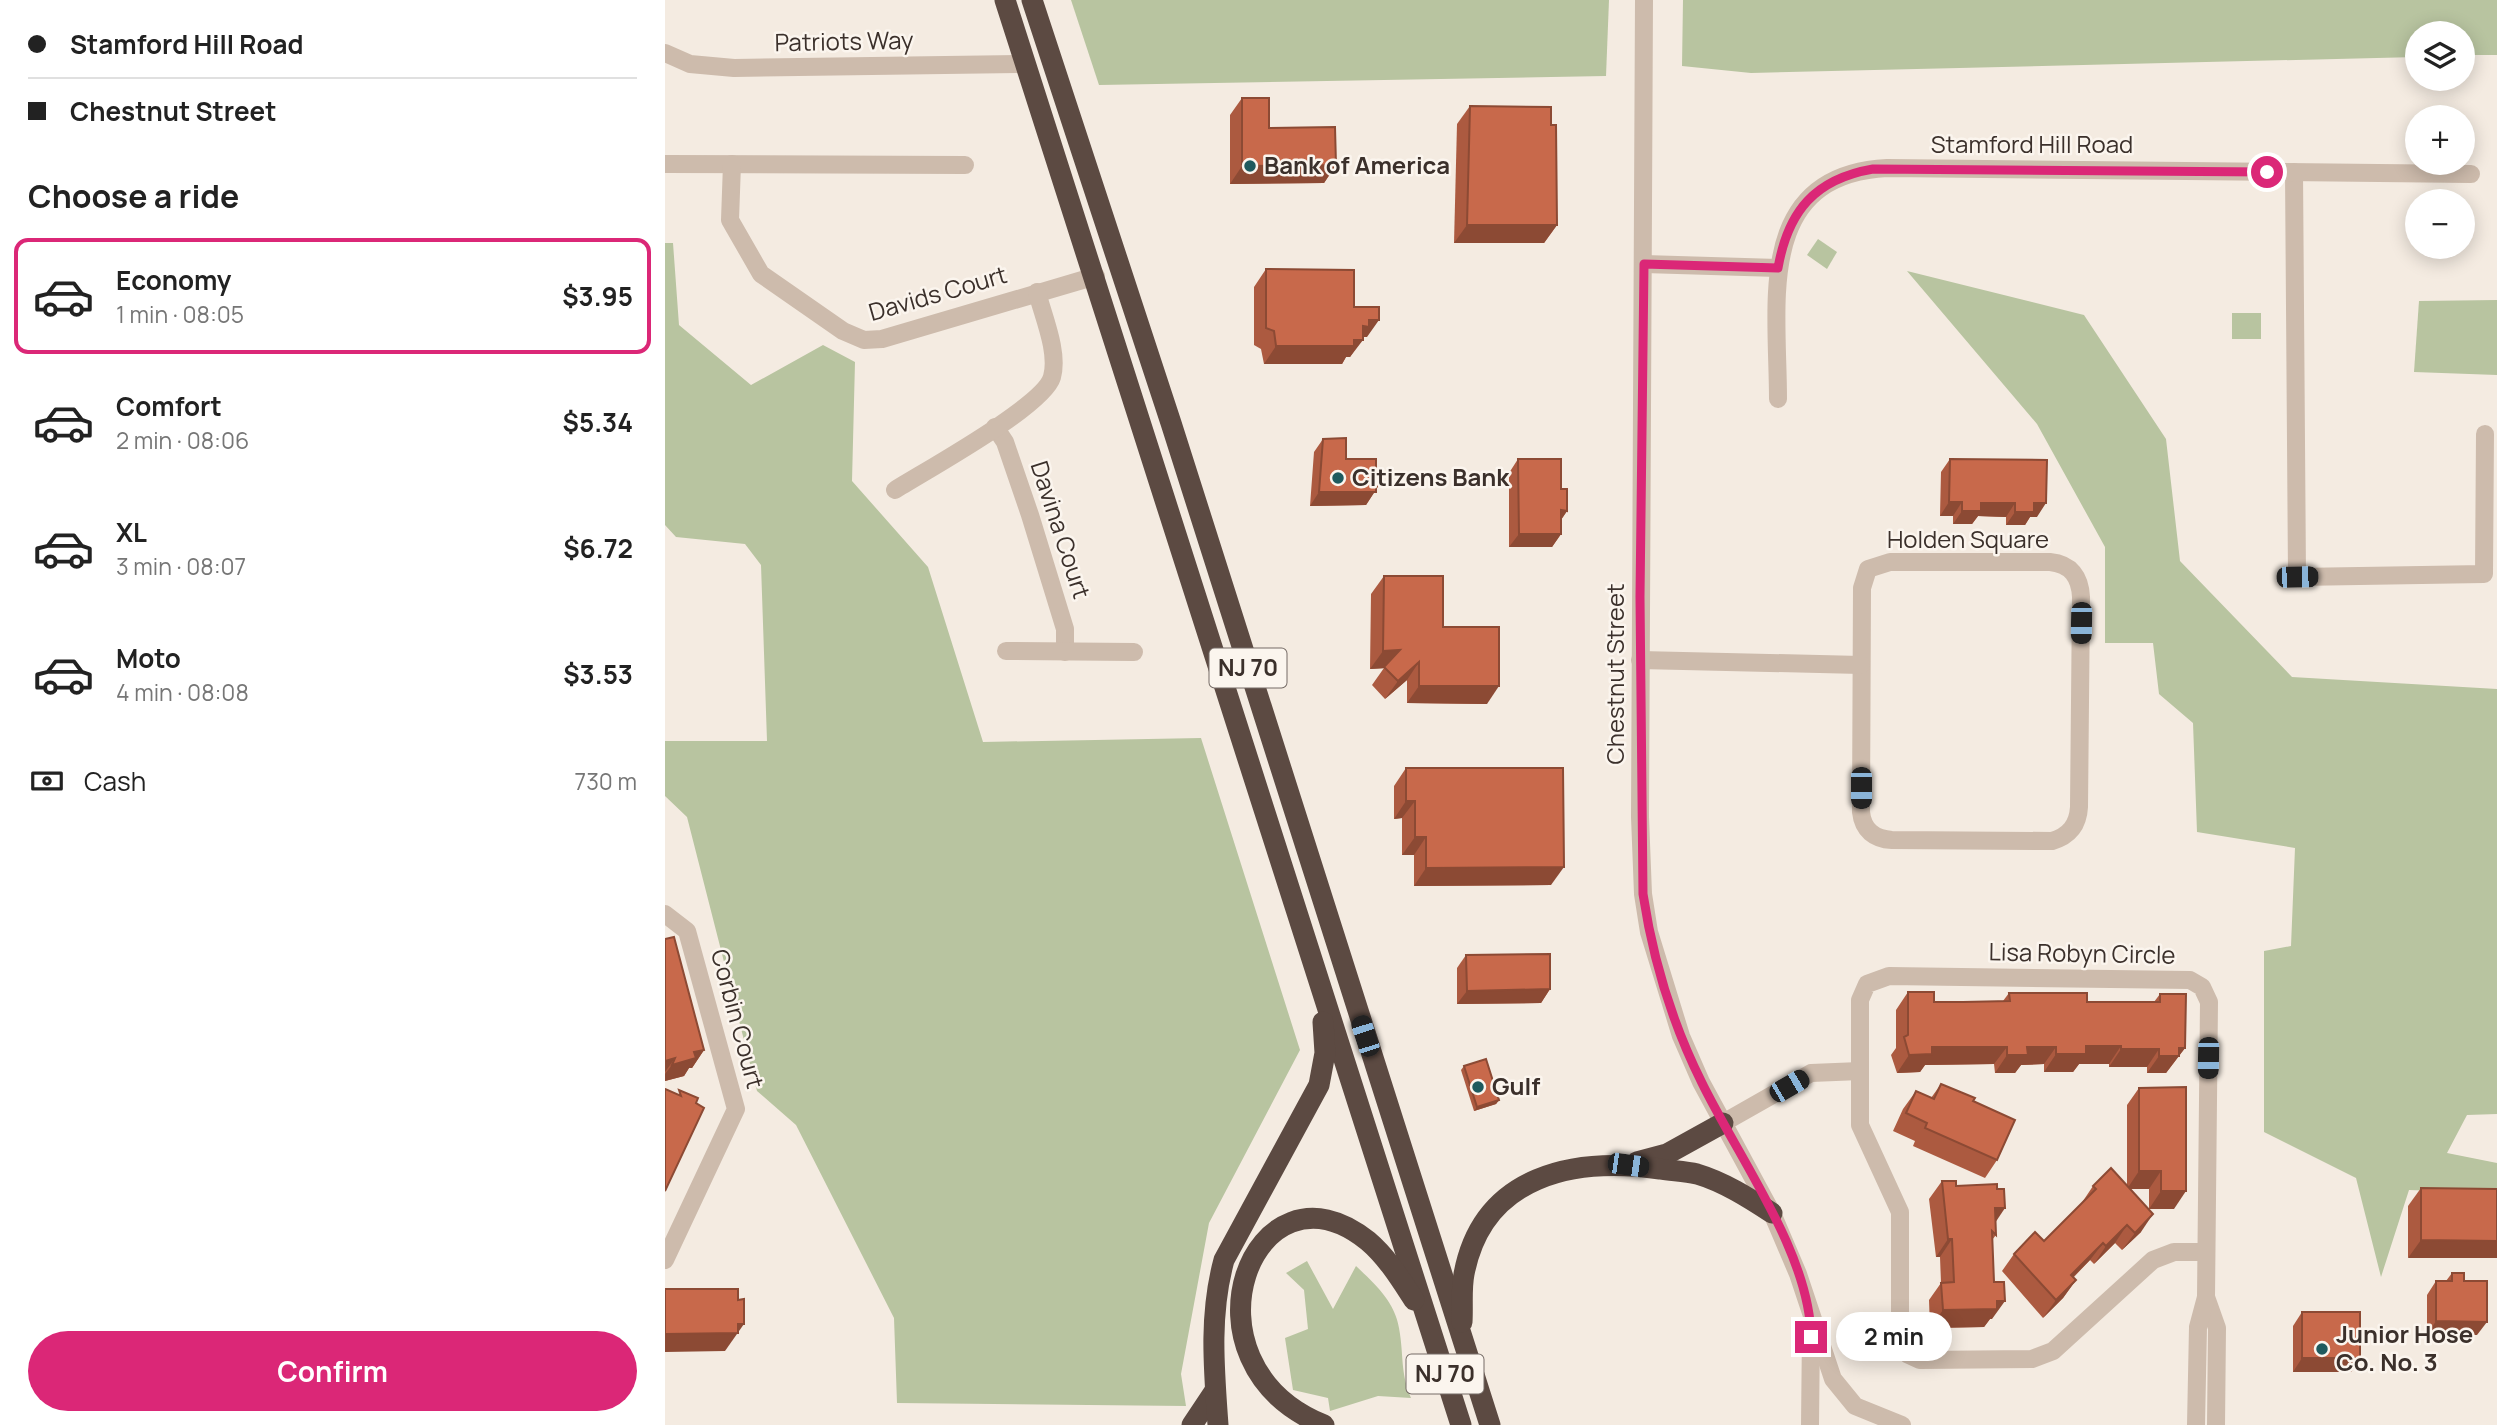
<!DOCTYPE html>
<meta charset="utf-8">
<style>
:root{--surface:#fff;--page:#f2f2f2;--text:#222;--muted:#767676;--line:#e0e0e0;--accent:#db2777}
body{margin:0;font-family:Manrope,sans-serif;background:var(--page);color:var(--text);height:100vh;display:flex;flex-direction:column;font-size:26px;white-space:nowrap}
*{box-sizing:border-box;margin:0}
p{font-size:23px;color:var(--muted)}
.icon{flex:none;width:38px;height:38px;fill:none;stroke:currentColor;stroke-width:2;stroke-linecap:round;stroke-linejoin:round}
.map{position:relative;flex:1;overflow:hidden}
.sheet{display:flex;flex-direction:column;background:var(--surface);width:665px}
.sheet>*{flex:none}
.guide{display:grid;align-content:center;height:154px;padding:0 28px;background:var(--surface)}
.controls{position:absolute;left:1740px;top:21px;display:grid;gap:14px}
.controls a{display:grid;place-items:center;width:70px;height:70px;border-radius:50%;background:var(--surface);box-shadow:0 4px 18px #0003;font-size:35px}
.end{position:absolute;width:32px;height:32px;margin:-16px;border:9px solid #db2777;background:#fff;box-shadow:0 0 0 4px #fff}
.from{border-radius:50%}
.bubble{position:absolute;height:49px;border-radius:24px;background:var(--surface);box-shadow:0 4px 18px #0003;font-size:23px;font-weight:700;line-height:49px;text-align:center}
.car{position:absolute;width:21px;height:42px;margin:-21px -10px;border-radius:9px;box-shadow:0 0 5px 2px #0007;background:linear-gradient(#222 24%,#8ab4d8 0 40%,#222 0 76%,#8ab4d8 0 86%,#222 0)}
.guide b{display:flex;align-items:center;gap:24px;height:66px;font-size:26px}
.guide b+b{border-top:2px solid var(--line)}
.guide i{width:18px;height:18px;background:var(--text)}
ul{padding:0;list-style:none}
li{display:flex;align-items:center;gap:21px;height:116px;margin:0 14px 10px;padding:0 14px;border:4px solid transparent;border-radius:14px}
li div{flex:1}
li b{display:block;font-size:26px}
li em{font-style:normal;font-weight:700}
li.on{border-color:var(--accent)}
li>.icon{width:63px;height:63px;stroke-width:1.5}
h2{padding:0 28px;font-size:32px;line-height:84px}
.pay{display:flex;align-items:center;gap:18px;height:77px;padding:0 28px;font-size:26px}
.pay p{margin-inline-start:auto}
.action{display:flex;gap:14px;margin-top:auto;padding:14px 28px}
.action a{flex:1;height:80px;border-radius:42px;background:var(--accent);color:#fff;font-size:28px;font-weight:700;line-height:80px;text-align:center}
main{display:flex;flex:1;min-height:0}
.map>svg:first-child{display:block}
.green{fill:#b8c4a0}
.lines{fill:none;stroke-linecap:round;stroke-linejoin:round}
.minor{stroke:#cdbbac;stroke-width:18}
.highway{stroke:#5c4a42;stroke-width:21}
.wall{fill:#ac5a40}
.shaded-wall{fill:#8c4a34}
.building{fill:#c8694b;stroke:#8c4a34;stroke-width:2}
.route{stroke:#db2777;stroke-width:9}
.poi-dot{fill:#1f5a5e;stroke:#fbf5ee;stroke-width:2.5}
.labels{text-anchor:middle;stroke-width:5;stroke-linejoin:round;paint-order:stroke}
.shield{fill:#fbf5ee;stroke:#756b66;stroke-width:2}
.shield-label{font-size:23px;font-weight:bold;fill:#3b302b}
.street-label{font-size:24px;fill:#3b302b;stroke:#fbf5ee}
.poi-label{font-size:24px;font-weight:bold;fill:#3b302b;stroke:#fbf5ee;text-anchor:start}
</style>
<main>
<section class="sheet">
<div class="guide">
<b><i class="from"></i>Stamford Hill Road</b>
<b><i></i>Chestnut Street</b>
</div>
<h2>Choose a ride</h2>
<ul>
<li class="on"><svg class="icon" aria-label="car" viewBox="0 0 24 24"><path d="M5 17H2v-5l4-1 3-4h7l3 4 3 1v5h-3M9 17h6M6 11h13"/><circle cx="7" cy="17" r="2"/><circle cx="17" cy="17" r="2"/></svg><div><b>Economy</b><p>1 min · 08:05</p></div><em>$3.95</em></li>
<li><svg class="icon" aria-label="car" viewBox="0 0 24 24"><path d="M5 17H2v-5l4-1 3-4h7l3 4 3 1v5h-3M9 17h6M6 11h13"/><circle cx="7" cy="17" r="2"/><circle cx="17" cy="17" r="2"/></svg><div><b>Comfort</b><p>2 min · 08:06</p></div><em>$5.34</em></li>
<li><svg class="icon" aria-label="car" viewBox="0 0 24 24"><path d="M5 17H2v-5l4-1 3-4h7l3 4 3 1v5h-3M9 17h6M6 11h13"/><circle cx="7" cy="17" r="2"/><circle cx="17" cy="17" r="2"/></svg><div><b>XL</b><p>3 min · 08:07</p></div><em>$6.72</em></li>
<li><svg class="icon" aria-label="car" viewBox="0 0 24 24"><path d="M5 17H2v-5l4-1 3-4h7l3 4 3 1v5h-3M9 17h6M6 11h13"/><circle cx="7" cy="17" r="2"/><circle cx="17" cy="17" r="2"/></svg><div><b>Moto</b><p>4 min · 08:08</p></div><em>$3.53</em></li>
</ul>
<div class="pay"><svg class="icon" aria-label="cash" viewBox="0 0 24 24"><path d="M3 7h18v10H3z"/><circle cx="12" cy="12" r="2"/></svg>Cash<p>730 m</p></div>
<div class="action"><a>Confirm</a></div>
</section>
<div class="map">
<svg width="1832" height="1425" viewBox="0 0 1832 1425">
<rect width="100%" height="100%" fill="#f4ebe1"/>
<!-- green -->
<g class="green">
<path d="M 406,0 L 944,0 L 941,76 L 434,85 Z"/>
<path d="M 1018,0 L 1832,0 L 1832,55 L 1797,55 L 1797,33 L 1752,33 L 1752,57 L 1086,73 L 1017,66 Z"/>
<path d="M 1153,239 L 1172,252 L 1162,269 L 1142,255 Z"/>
<path d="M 0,243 L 8,243 L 14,325 L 86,385 L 158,345 L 190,362 L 187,481 L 263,567 L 318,742 L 536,738 L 635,1050 L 544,1223 L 516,1374 L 521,1406 L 232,1403 L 229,1318 L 131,1125 L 92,1091 L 22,817 L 0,796 L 0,741 L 102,741 L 96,565 L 80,544 L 11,537 L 0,525 Z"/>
<path d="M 1242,271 L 1419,315 L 1501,439 L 1515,561 L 1627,677 L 1832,689 L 1832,1114 L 1802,1115 L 1782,1153 L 1832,1163 L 1832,1193 L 1744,1190 L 1716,1277 L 1691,1178 L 1599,1132 L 1599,951 L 1626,946 L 1630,848 L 1532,832 L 1528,723 L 1494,694 L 1488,643 L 1440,643 L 1440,547 L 1372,424 Z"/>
<path d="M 1832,300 L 1832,375 L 1749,372 L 1754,301 Z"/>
<rect x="1567" y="313" width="29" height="26"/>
<path d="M 642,1261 L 668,1309 L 691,1266 C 710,1284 730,1302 734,1328 C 739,1355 735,1372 746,1398 L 713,1396 L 665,1411 L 663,1398 L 628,1390 L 620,1338 L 643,1329 L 639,1290 L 621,1273 Z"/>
</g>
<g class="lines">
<!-- minor -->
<g class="minor">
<path d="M 979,0 L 975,817 L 978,894 L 984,932 L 1016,1036 L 1036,1082 L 1107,1213 L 1133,1274 L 1168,1379 L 1190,1406 L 1237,1425"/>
<path d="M 0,53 L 25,64 L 69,68 L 361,64"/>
<path d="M 0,164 L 300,165"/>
<path d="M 67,164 L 65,220 L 96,274 L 178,331 L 199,340 L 217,339 L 431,276"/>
<path d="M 1629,172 L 1632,577 L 1819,574 L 1820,434"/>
<path d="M 979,264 L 1113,268"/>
<path d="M 1113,399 C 1113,303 1089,175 1222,168 L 1806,174"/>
<path d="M 330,427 L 340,442 L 365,515 L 400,629 L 400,652"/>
<path d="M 230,490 C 260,471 379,406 387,377 C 394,352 378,316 372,292"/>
<path d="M 1225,562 L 1385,562 C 1406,564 1415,577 1416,597 L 1414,807 C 1413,825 1404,836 1387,841 L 1227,840 C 1209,839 1198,830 1196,812 L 1197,588 L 1203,569 Z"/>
<path d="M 341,651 L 469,652"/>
<path d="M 975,660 L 1196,665"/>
<path d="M 0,914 L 22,931 L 71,1109 L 0,1260"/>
<path d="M 1058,1123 L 1146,1073 L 1195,1071"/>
<path d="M 1541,1297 L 1552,1328 L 1551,1425"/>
<path d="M 1145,1425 L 1146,1330"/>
<path d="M 1531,1425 L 1533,1327 L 1541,1297 L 1544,1002 L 1537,987 L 1525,980 L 1224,976 L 1202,984 L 1195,1000 L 1195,1125 L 1235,1212 L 1235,1338 L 1242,1354 L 1255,1360 L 1367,1359 L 1388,1351 L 1488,1260 L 1509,1252 L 1540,1252"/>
</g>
<!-- highway -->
<g class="highway">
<path d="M 340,0 L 796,1425"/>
<path d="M 367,0 L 506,423 L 825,1425"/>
<path d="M 972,1162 L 1002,1154 L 1058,1123"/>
<path d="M 797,1322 C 798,1306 796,1289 799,1274 C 818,1174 910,1157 995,1169 C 1007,1171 1020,1171 1032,1174 C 1059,1182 1084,1198 1107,1213"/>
<path d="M 527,1425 L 549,1392"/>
<path d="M 553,1425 C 549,1369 544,1315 559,1260 L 654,1085 L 660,1053 L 658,1022"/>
<path d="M 659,1425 C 506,1363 589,1149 703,1241 C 722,1257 736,1280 749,1300"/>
</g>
</g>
<!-- wall -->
<g class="wall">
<path d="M 577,98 L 604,128 L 671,165 L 659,183 L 565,184 L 565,115 Z"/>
<path d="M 805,106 L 892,225 L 879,243 L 789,243 L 792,124 Z"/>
<path d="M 601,269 L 689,307 L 702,337 L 698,337 L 685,357 L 681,357 L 677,364 L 599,364 L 596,349 L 589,345 L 589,287 Z"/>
<path d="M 658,439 L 681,459 L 711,469 L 716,482 L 701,505 L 645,506 L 649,452 Z"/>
<path d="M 853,459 L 896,489 L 902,511 L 896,520 L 896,534 L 887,547 L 844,547 L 844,473 Z"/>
<path d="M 1285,459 L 1372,517 L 1365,517 L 1360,525 L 1341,525 L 1341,517 L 1313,516 L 1307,524 L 1288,524 L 1288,516 L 1275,516 L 1276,472 Z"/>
<path d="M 719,576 L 778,627 L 822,704 L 742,703 L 742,680 L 720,699 L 707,685 L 719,668 L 705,669 L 706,594 Z"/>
<path d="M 741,768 L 886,885 L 749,886 L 749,855 L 737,855 L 737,818 L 729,819 L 729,786 Z"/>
<path d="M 0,939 L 39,1050 L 27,1068 L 24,1068 L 19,1076 L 0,1081 Z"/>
<path d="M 801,955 L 885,989 L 876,1003 L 792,1004 L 792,968 Z"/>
<path d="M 1243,992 L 1269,1002 L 1298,1002 L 1338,1001 L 1344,993 L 1422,1002 L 1489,1002 L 1495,994 L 1520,1048 L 1501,1073 L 1482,1073 L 1482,1067 L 1444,1067 L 1444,1064 L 1414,1064 L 1408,1072 L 1379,1072 L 1379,1064 L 1356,1065 L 1350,1073 L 1330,1073 L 1329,1064 L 1260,1065 L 1255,1072 L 1232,1073 L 1226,1055 L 1231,1048 L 1231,1010 Z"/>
<path d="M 799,1066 L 834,1100 L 831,1104 L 809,1111 L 796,1070 Z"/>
<path d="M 1276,1084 L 1308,1101 L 1332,1160 L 1320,1178 L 1248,1146 L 1250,1141 L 1228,1131 L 1238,1109 L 1251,1091 L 1266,1098 Z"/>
<path d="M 1474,1088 L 1509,1209 L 1484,1209 L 1484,1189 L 1465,1189 L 1476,1232 L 1457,1250 L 1450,1243 L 1429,1264 L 1425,1260 L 1408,1278 L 1411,1280 L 1398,1298 L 1378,1318 L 1337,1271 L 1349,1254 L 1379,1241 L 1416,1204 L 1428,1186 L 1462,1185 L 1462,1105 Z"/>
<path d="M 1277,1181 L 1291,1186 L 1332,1189 L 1330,1222 L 1331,1235 L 1327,1240 L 1327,1319 L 1325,1319 L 1319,1327 L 1265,1328 L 1264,1300 L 1276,1283 L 1275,1257 L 1271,1257 L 1264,1199 Z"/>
<path d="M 1756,1188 L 1832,1189 L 1743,1258 L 1743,1206 Z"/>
<path d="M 1787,1273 L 1812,1335 L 1762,1335 L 1762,1295 L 1771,1281 L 1781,1281 Z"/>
<path d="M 1637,1312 L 1695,1358 L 1686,1372 L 1628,1372 L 1628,1326 Z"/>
</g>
<!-- shaded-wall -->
<g class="shaded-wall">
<path d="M 671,165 L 659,183 L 565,184 L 577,166 Z"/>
<path d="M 802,225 L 892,225 L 879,243 L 789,243 Z"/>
<path d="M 704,320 L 714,320 L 702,337 L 696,337 L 698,340 L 685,357 L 681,357 L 677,364 L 599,364 L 611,346 L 698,326 Z"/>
<path d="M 711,482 L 716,482 L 701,505 L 645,506 L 654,492 Z"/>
<path d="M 1284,502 L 1297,502 L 1288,516 L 1275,516 Z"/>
<path d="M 1316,503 L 1350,503 L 1341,517 L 1313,516 L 1307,524 L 1288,524 L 1297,511 Z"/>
<path d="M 1369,503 L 1381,503 L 1372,517 L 1365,517 L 1360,525 L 1341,525 L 1350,512 Z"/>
<path d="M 896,510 L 902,511 L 893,524 Z"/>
<path d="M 854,534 L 896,534 L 887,547 L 844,547 Z"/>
<path d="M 735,650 L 723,668 L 705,669 L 718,651 Z"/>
<path d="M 754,662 L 742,680 L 720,699 L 733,681 Z"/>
<path d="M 754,686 L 834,686 L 822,704 L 742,703 Z"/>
<path d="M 741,801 L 750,801 L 737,818 L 729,819 Z"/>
<path d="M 750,837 L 761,837 L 749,855 L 737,855 Z"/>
<path d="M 899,867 L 886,885 L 749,886 L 761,868 Z"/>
<path d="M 885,989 L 876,1003 L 792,1004 L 802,991 Z"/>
<path d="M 1421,1046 L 1456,1046 L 1444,1064 L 1414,1064 L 1408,1072 L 1379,1072 L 1391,1054 Z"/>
<path d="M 1267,1047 L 1342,1047 L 1329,1064 L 1260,1065 L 1255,1072 L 1232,1073 L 1244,1055 Z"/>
<path d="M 1362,1047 L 1391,1047 L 1379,1064 L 1356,1065 L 1350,1073 L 1330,1073 L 1342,1055 Z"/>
<path d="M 1514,1048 L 1520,1048 L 1501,1073 L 1482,1073 L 1494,1056 Z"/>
<path d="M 1456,1049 L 1494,1049 L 1482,1067 L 1444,1067 Z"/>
<path d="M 39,1050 L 27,1068 L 24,1068 L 19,1076 L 0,1081 L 0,1074 L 7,1065 L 29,1052 Z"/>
<path d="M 10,1058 L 0,1072 L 0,1061 Z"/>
<path d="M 834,1100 L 831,1104 L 809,1111 L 812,1107 Z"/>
<path d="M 1474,1171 L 1496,1171 L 1484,1189 L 1462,1189 Z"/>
<path d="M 1496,1191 L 1521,1191 L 1509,1209 L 1484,1209 Z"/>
<path d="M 1330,1208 L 1340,1208 L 1328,1226 Z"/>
<path d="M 1488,1214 L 1476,1232 L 1457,1250 L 1470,1233 Z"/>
<path d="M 1462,1225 L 1450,1243 L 1429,1264 L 1441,1246 Z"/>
<path d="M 1283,1239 L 1287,1239 L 1275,1257 L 1271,1257 Z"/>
<path d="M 1756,1240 L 1832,1241 L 1832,1258 L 1743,1258 Z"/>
<path d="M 1438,1243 L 1425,1260 L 1393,1292 L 1406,1275 Z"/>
<path d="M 1411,1280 L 1398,1298 L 1378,1318 L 1391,1300 Z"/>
<path d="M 1332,1301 L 1340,1301 L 1327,1319 L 1325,1319 L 1319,1327 L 1265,1328 L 1278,1310 Z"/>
<path d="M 1771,1321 L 1822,1322 L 1812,1335 L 1762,1335 Z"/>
<path d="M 73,1324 L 79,1324 L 60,1351 L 0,1352 L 0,1334 Z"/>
<path d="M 1637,1358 L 1695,1358 L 1686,1372 L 1628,1372 Z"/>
</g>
<!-- building -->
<g class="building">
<path d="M 577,98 L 604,98 L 604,128 L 670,127 L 671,165 L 577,166 Z"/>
<path d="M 805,106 L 886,107 L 886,125 L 891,125 L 892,225 L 802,225 Z"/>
<path d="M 601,269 L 689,270 L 689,307 L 714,307 L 714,320 L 704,320 L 704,327 L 698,326 L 698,340 L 689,340 L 689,346 L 611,346 L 609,331 L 601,328 Z"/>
<path d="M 681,438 L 681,459 L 711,459 L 711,469 L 716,469 L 716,482 L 711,482 L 711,492 L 654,492 L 658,439 Z"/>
<path d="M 853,459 L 896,459 L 896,489 L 902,489 L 902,511 L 896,510 L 896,534 L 854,534 Z"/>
<path d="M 1285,459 L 1382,460 L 1381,503 L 1369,503 L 1369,512 L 1350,512 L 1350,503 L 1316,503 L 1316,511 L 1297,511 L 1297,502 L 1284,502 Z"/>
<path d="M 719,576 L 778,576 L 778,627 L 834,627 L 834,686 L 754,686 L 754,662 L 733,681 L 719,667 L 735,650 L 718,651 Z"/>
<path d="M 741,768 L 898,768 L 899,867 L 761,868 L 761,837 L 750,837 L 750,801 L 741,801 Z"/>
<path d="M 9,937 L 39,1050 L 29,1052 L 31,1058 L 7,1065 L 10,1058 L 0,1061 L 0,939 Z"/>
<path d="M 885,954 L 885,989 L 802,991 L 801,955 Z"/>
<path d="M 1243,992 L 1269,992 L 1269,1002 L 1298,1002 L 1345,1001 L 1344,993 L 1422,993 L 1422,1002 L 1495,1002 L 1495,994 L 1521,994 L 1520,1048 L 1514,1048 L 1514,1056 L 1494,1056 L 1494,1049 L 1456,1049 L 1456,1046 L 1421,1046 L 1421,1054 L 1391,1054 L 1391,1047 L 1362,1047 L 1363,1055 L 1342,1055 L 1342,1047 L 1267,1047 L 1267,1054 L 1244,1055 L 1239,1037 L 1243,1035 Z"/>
<path d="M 821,1059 L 834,1100 L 812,1107 L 799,1066 Z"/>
<path d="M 1276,1084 L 1310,1098 L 1308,1101 L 1350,1120 L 1332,1160 L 1260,1128 L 1262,1123 L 1241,1113 L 1251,1091 L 1269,1099 Z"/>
<path d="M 1521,1087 L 1521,1191 L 1496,1191 L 1496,1171 L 1474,1171 L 1474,1088 Z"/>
<path d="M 0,1089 L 16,1096 L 14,1090 L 33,1098 L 31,1103 L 39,1108 L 0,1191 Z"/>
<path d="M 1446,1168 L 1488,1214 L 1470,1233 L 1462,1225 L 1441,1246 L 1438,1243 L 1406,1275 L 1411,1280 L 1391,1300 L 1349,1254 L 1370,1232 L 1379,1241 L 1431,1189 L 1428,1186 Z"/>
<path d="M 1277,1181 L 1291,1181 L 1291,1186 L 1332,1184 L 1332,1189 L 1339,1189 L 1340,1208 L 1330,1208 L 1331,1235 L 1327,1231 L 1329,1282 L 1339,1282 L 1340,1301 L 1332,1301 L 1332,1309 L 1278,1310 L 1276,1283 L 1289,1282 L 1287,1239 L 1283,1239 Z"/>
<path d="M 1756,1188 L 1832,1189 L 1832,1241 L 1756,1240 Z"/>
<path d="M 1787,1273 L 1799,1273 L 1799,1281 L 1822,1281 L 1822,1322 L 1771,1321 L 1771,1281 L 1787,1281 Z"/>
<path d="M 0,1289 L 73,1289 L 73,1300 L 79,1299 L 79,1324 L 73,1324 L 73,1333 L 0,1334 Z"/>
<rect x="1637" y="1312" width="58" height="46"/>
</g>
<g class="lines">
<!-- route -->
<path class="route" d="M 1146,1337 C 1145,1254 1073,1157 1037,1083 C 1007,1023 988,960 978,894 L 975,597 L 979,264 L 1113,268 C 1123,211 1150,179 1208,169 L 1602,172"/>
</g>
<!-- markers -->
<g class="poi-dot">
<circle cx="585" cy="166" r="7"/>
<circle cx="673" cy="478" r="7"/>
<circle cx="813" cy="1087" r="7"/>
<circle cx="1657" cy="1349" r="7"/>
</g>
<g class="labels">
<!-- shield labels -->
<g class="shield">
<rect x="544.5" y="648.5" width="77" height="39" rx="5"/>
<rect x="741.5" y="1354.5" width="77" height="39" rx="5"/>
</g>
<g class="shield-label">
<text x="583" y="676">NJ 70</text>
<text x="780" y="1382">NJ 70</text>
</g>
<!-- street labels -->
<g class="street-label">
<text transform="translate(179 42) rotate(-1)" y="8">Patriots Way</text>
<text x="1367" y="153">Stamford Hill Road</text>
<text transform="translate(273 294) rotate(-16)" y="8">Davids Court</text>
<text transform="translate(395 530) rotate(72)" y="8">Davina Court</text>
<text x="1303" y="548">Holden Square</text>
<text transform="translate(951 674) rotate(-90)" y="8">Chestnut Street</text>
<text transform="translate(1417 954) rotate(1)" y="8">Lisa Robyn Circle</text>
<text transform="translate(72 1019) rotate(75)" y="8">Corbin Court</text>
</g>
<!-- poi labels -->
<g class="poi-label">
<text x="599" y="174">Bank of America</text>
<text x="687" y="486">Citizens Bank</text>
<text x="827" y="1095">Gulf</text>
<text x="1671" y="1343">Junior Hose<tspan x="1671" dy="28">Co. No. 3</tspan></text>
</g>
</g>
</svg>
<div class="controls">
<a><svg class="icon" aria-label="layers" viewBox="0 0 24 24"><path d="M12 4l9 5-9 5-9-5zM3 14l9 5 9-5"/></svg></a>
<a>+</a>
<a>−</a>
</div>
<i class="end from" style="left:1602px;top:172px"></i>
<i class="end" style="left:1146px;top:1337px"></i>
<div class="bubble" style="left:1171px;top:1312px;width:116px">2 min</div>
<i class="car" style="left:1632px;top:577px;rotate:89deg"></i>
<i class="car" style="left:1416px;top:623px;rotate:181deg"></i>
<i class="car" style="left:1196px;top:788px;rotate:180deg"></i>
<i class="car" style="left:700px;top:1036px;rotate:342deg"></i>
<i class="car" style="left:1543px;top:1058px;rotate:181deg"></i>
<i class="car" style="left:1124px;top:1086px;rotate:60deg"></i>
<i class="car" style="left:963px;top:1165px;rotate:98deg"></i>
</div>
</main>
